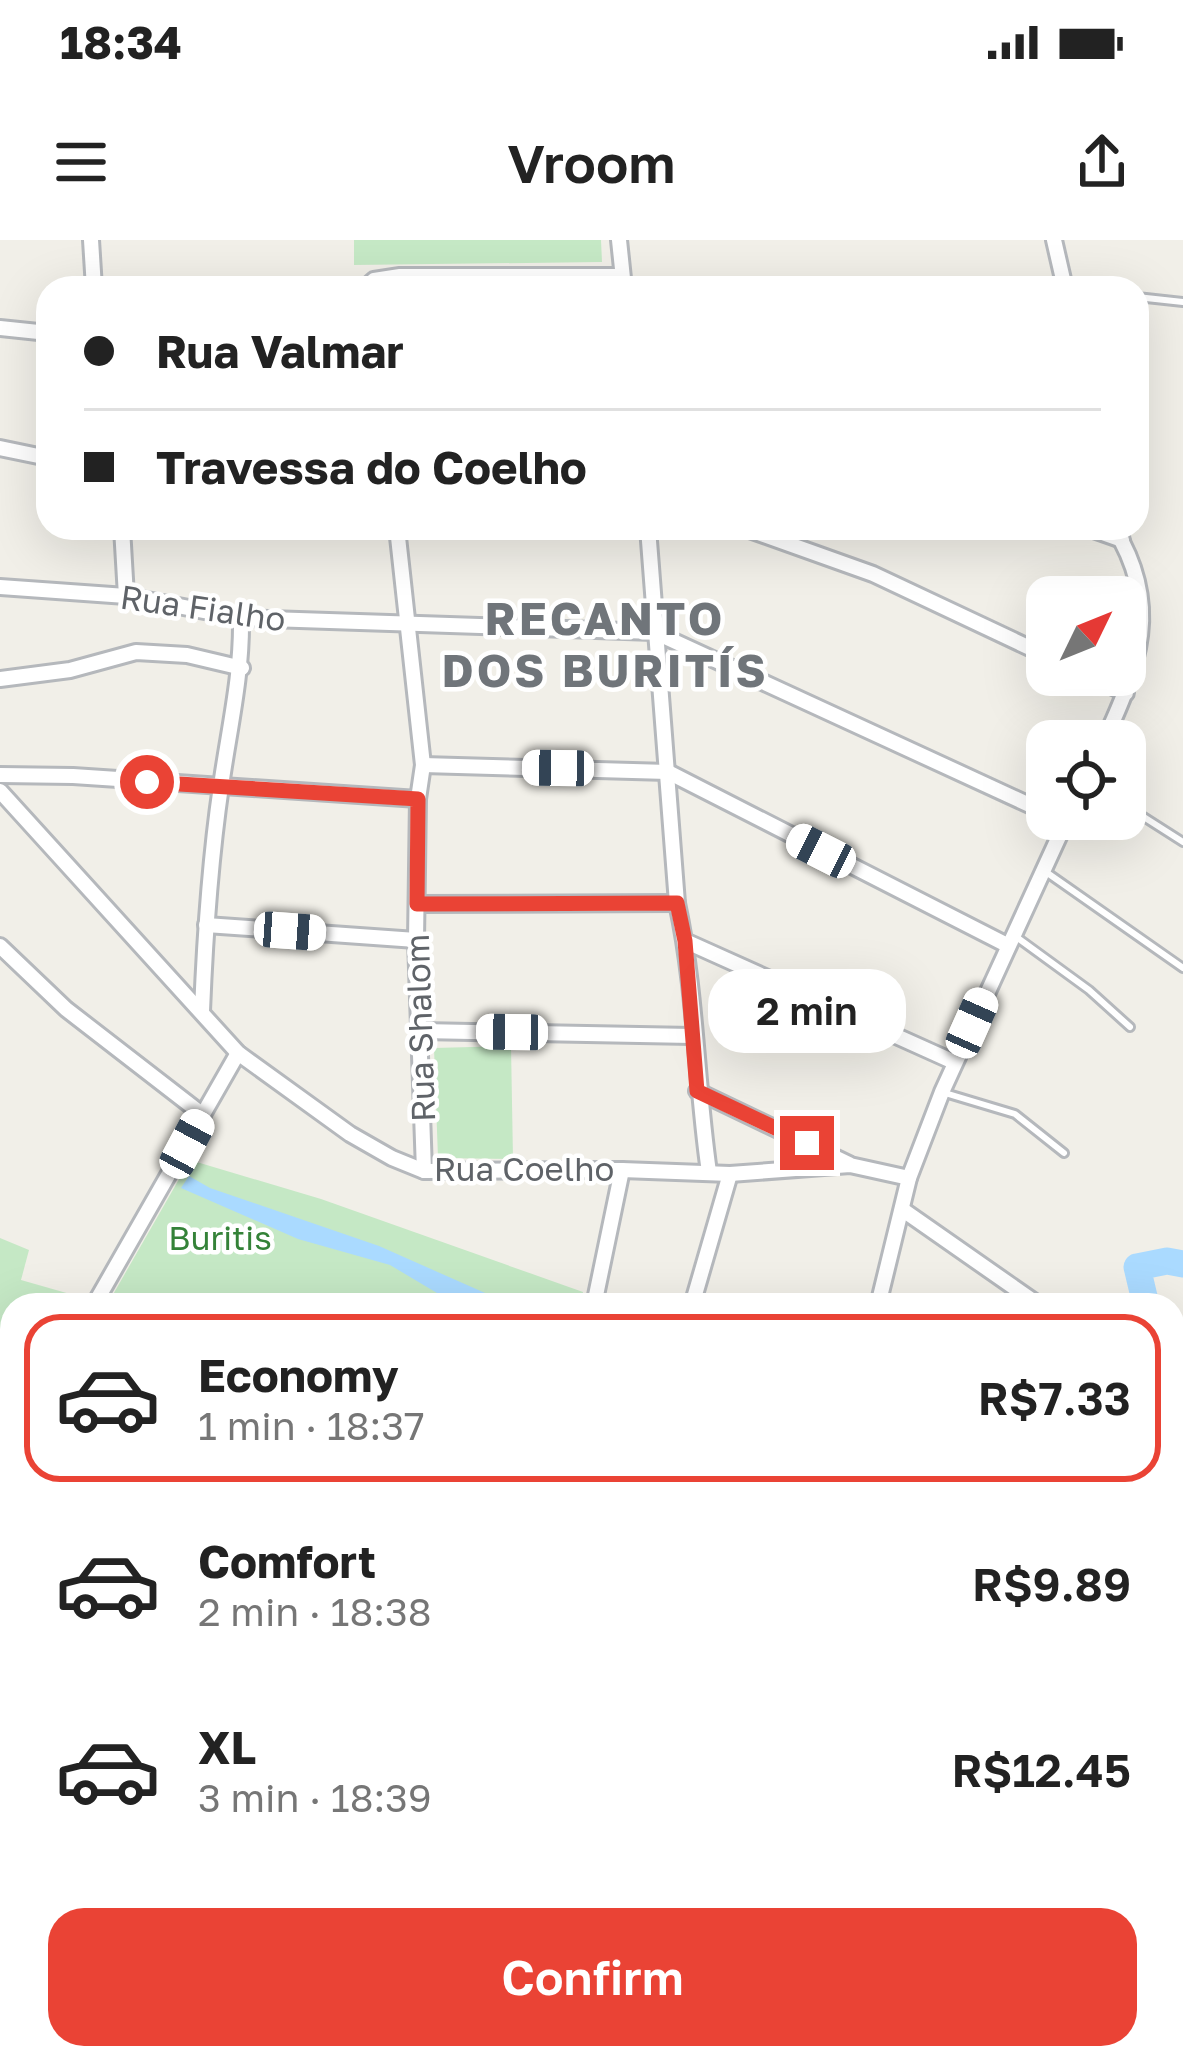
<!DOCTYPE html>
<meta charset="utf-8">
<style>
:root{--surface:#fff;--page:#f6f6f6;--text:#222;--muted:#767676;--line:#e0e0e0;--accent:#ea4335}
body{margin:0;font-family:"Golos Text",sans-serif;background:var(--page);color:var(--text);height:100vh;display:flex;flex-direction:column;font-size:45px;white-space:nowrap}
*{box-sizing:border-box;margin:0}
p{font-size:39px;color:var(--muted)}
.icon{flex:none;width:66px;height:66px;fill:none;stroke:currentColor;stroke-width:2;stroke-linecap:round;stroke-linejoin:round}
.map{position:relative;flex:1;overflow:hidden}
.details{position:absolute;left:0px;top:1053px;width:1185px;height:777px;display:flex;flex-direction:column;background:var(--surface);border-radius:36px 36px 0 0;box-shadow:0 12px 48px #0002}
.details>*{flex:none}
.guide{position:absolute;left:36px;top:36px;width:1113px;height:264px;border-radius:36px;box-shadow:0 12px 48px #0002;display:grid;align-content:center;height:264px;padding:0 48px;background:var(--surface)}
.needle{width:78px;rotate:47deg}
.fabs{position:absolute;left:1026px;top:336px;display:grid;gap:24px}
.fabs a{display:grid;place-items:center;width:120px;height:120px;border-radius:24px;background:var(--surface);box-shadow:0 12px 48px #0002;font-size:60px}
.end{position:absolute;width:54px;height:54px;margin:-27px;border:15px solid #ea4335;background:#fff;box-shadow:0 0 0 6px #fff}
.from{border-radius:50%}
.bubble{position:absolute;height:84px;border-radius:36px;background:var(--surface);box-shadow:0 12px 48px #0002;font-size:39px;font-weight:600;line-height:84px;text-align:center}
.car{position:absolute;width:36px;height:72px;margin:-36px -18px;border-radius:15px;box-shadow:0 0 9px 3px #0007;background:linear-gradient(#fff 24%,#345 0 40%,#fff 0 76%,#345 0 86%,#fff 0)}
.guide b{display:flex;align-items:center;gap:42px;height:114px;font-size:45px}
.guide b+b{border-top:3px solid var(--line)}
.guide i{width:30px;height:30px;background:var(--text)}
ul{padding:21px 0 0;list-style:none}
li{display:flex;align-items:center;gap:36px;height:168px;margin:0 24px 18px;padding:0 24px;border:6px solid transparent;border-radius:36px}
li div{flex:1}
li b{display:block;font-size:45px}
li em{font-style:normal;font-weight:600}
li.current{border-color:var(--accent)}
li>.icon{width:108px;height:108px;stroke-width:1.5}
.button{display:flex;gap:24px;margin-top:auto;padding:24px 48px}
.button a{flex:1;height:138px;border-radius:36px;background:var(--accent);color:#fff;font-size:48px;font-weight:600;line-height:138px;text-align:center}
.status{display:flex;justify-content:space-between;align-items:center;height:84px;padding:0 60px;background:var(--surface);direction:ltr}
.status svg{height:33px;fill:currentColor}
header{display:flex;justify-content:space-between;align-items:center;height:156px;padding:0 48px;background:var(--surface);font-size:54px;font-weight:600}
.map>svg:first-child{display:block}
.green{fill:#c5e8c5}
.water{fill:#aadaff}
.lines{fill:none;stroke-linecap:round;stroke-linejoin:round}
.river{stroke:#aadaff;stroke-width:27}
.lane-casing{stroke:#b5b8bc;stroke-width:12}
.street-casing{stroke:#b5b8bc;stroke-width:20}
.lane{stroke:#fff;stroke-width:6}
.street{stroke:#fff;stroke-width:14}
.route{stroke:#ea4335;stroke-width:15}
.labels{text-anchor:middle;stroke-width:9;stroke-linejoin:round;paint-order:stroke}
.street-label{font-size:33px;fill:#5f6368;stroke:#fff}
.park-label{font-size:33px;fill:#348238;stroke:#fff}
.district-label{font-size:45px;font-weight:bold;letter-spacing:3px;fill:#70757a;stroke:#fff}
</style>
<div class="status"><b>18:34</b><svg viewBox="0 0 49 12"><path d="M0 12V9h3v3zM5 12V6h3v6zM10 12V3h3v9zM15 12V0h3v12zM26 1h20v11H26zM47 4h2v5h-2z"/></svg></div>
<header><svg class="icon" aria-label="menu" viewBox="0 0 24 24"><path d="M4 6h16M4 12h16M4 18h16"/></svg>Vroom<svg class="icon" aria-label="share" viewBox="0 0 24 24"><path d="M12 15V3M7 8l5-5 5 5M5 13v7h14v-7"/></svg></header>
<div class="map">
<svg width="1183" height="1829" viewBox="0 0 1183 1829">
<rect width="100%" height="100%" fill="#f1efe8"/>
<!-- green -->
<g class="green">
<path d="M 354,0 L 601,0 L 602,22 L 354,25 Z"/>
<path d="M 511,806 L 513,919 L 438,918 L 434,808 Z"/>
<path d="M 190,920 L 321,959 L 583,1052 L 581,1065 L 107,1065 Z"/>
<path d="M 0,998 L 29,1010 L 21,1040 L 77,1056 L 73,1065 L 12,1065 L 12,1186 L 0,1210 Z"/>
<path d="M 1173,1273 L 1183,1276 L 1183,1434 L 1173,1523 Z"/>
<path d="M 562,1818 L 1052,1818 L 1051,1827 L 1018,1821 L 1018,1829 L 956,1829 L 945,1819 L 898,1819 L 885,1829 L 557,1829 Z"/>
</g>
<!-- water -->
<path class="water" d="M 189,936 L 210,948 L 379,1006 L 512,1065 L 466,1065 L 442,1056 L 390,1025 L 298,999 L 181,948 Z"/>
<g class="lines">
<!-- river -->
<g class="river">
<path d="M 1146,1065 L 1137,1027 L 1167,1021 L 1183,1024"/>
<path d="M 1173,1166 L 1183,1173"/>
<path d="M 1173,1285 L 1183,1284"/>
<path d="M 760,1829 L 772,1818"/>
</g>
<!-- lane casing -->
<g class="lane-casing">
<g id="lane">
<path d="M 1137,57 L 1183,62"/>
<path d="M 1125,565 L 1183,602"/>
<path d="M 1046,632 L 1183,728"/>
<path d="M 1015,696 L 1089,750 L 1130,787"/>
<path d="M 945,853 L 1015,874 L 1064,913"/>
</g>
</g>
<!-- street casing -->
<g class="street-casing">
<g id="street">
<path d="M 91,0 L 94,48"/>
<path d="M 619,0 L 624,48"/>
<path d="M 1054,0 L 1065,48"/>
<path d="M 365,48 L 374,40 L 400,36 L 622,36"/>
<path d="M 0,88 L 48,93"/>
<path d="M 0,208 L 48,218"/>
<path d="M 122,288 L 126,356"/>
<path d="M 397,288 L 423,525 L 418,559 L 416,700 L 424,931"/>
<path d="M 648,288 L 677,663 C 696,751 696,843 709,932"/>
<path d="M 744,288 L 873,334 L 1047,416"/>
<path d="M 1088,288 L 1122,300"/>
<path d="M 0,347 L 126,356 L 241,378 L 654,392 L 1047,573"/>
<path d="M 1087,435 L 1126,453"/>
<path d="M 0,439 L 70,430 L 136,412 L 187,415 L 242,428"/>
<path d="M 1104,501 C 1139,425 1162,365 1114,288"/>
<path d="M 423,525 L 668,532 L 1007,705"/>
<path d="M 0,535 L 73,536 L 418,559"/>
<path d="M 0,551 L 238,813 L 350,894 L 392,918 L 424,931 L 622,930 L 730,934 L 850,925 L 909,938"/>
<path d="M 417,664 L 677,663"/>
<path d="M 206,685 L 416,700"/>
<path d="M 685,701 L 954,822"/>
<path d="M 0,706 L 66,769 L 203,875"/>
<path d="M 202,771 C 205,696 210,621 221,546 C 229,489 242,436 241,378"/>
<path d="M 421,791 L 692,796"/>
<path d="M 697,851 L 849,924"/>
<path d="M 903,970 L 1039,1065"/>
<path d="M 94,1065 L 238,813"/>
<path d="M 594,1065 L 622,930"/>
<path d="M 692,1065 L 730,934"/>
<path d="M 878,1065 L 909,938 L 942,852 L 1067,579"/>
<path d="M 0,1239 L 12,1215"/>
<path d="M 0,1286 L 12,1291"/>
<path d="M 0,1606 L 12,1606"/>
<path d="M 0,1659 L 12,1670"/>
<path d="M 175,1818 L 187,1829"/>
<path d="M 382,1818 L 395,1829"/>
<path d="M 1173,1818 L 1183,1818"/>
<path d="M 1072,1820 L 1159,1818"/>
</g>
</g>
<!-- lane -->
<use href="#lane" class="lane"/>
<!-- street -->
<use href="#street" class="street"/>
</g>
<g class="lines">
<!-- route -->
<path class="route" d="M 147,542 L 418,559 L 417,664 L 677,663 L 685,701 L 697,851 L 807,903"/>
</g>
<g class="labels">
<!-- street labels -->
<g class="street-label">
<text transform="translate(203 368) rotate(8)" y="12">Rua Fialho</text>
<text transform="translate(420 788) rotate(-92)" y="12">Rua Shalom</text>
<text x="524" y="941">Rua Coelho</text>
</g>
<!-- park labels -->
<g class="park-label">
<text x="220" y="1010">Buritis</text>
</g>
<!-- district labels -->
<g class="district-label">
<text x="605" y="395">RECANTO<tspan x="605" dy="52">DOS BURITÍS</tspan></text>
</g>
</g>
</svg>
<div class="fabs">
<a><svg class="needle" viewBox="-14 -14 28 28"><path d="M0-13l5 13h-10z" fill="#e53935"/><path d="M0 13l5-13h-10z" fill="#767676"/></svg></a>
<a><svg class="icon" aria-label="locate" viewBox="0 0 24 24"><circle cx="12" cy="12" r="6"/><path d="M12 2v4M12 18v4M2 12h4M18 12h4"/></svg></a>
</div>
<i class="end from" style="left:147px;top:542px"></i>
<i class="end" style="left:807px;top:903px"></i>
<div class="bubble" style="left:708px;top:729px;width:198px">2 min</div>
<i class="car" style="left:558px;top:528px;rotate:271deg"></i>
<i class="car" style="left:821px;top:611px;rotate:297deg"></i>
<i class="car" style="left:290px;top:691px;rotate:94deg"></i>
<i class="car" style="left:972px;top:783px;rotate:24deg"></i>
<i class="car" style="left:512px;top:792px;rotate:271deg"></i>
<i class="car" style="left:187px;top:904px;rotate:28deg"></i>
<div class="guide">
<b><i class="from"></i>Rua Valmar</b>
<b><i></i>Travessa do Coelho</b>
</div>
<section class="details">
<ul>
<li class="current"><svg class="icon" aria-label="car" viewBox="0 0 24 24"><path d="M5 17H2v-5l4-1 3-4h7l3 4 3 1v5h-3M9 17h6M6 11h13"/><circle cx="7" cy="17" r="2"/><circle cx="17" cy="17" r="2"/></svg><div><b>Economy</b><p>1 min · 18:37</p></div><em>R$7.33</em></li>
<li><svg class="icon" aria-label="car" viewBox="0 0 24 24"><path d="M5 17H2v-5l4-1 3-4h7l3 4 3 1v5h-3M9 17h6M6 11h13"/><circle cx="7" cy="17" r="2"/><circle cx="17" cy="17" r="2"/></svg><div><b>Comfort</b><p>2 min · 18:38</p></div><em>R$9.89</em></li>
<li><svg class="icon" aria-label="car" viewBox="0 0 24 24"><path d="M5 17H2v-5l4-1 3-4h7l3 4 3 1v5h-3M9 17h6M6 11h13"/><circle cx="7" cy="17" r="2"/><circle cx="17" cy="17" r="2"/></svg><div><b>XL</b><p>3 min · 18:39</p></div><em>R$12.45</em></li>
</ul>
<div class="button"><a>Confirm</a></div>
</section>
</div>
